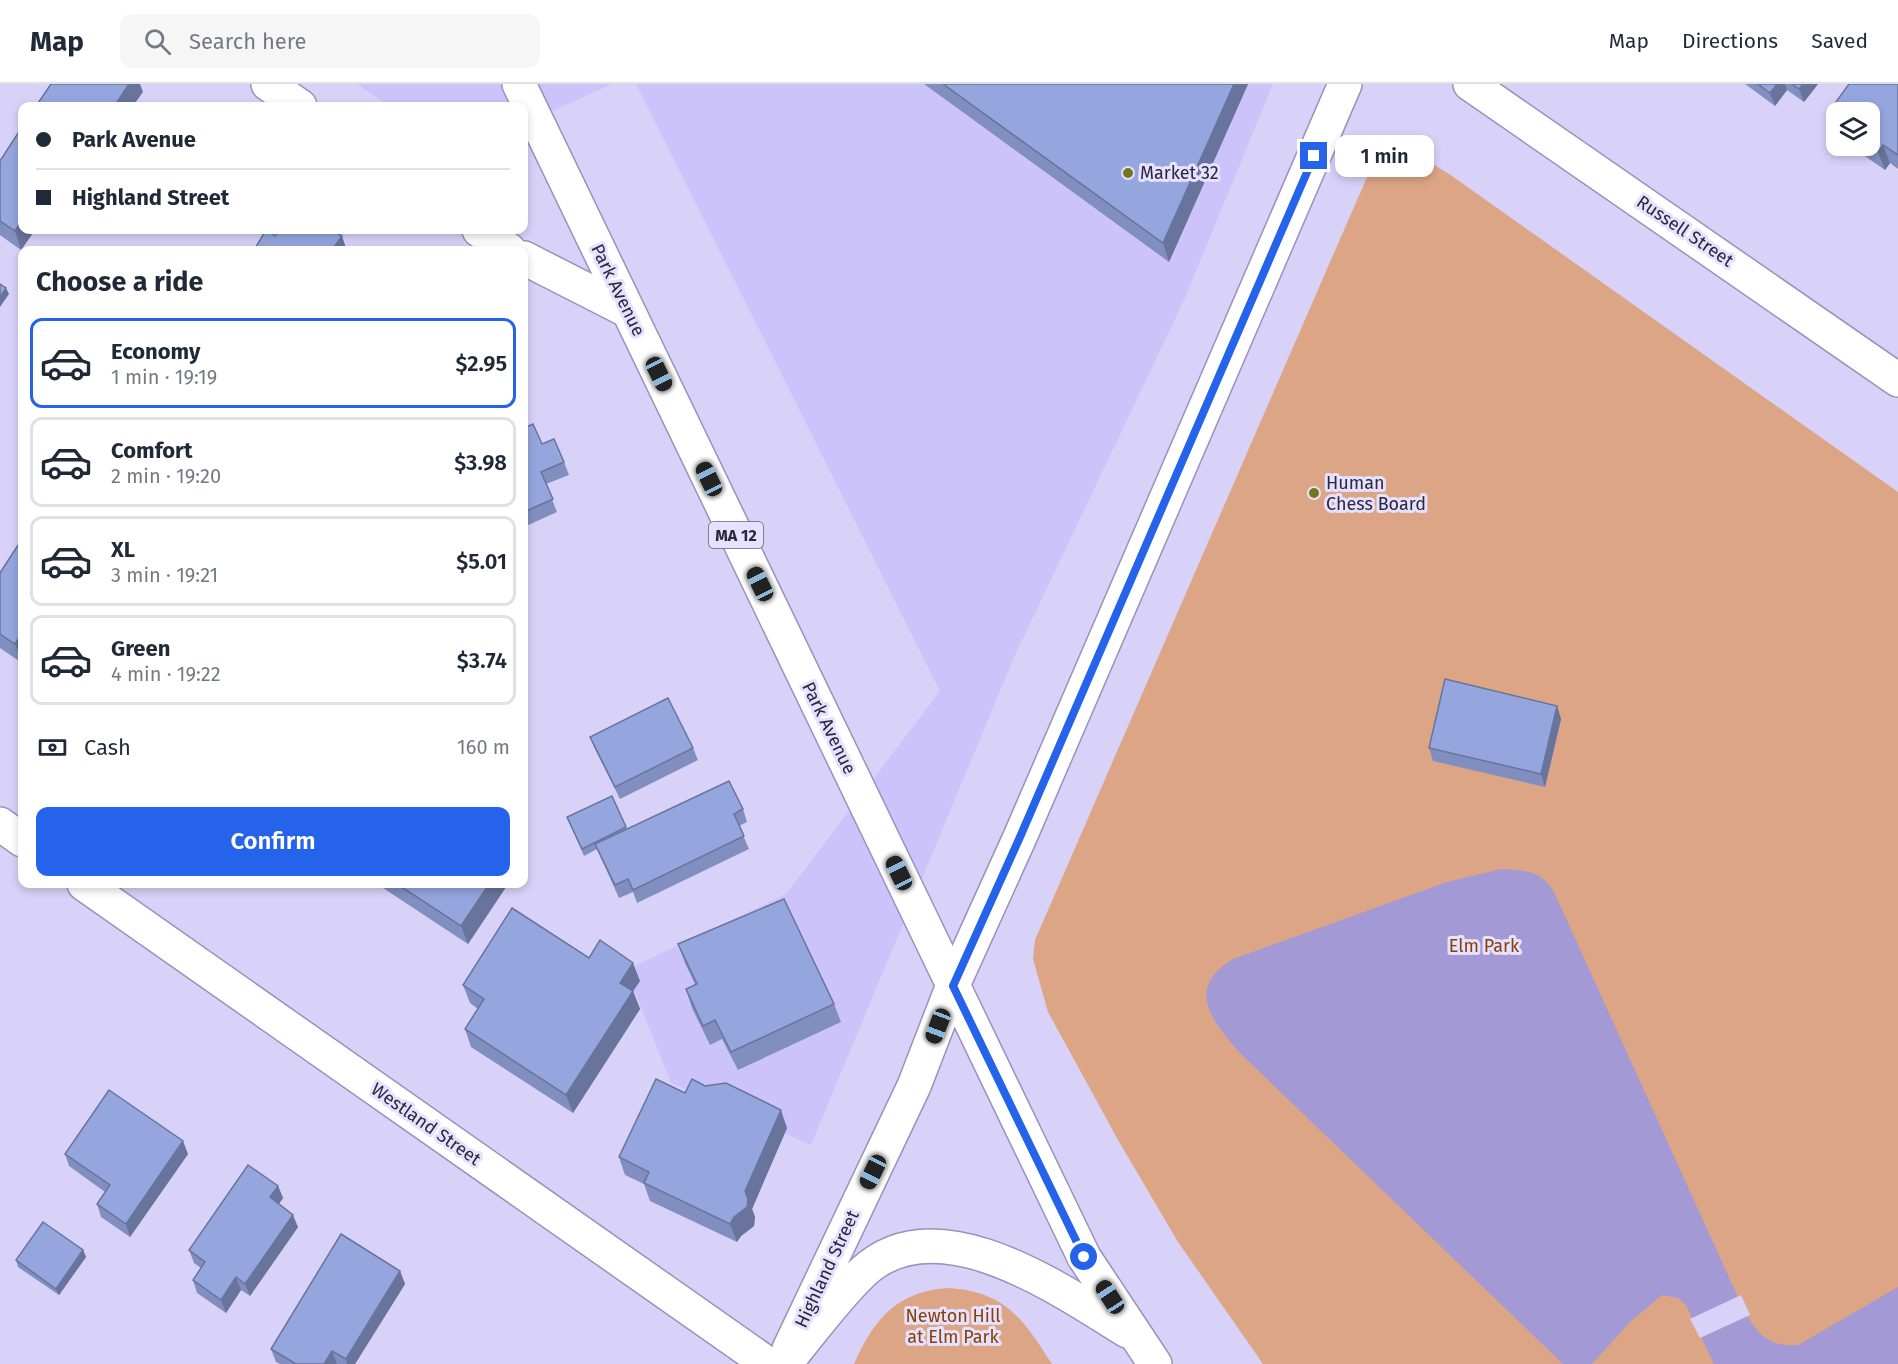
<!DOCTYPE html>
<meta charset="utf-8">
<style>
:root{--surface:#fff;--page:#f6f6f7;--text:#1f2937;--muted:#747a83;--line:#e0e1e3;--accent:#2563eb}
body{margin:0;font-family:"Fira Sans",sans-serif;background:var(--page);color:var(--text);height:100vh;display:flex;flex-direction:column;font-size:22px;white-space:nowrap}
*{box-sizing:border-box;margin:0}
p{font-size:20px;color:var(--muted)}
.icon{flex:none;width:33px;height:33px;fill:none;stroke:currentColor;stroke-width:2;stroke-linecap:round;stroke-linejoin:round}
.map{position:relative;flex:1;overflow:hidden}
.details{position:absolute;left:18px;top:162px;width:510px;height:642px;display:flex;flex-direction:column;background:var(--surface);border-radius:12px;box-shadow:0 3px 9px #0003}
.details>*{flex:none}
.banner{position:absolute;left:18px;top:18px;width:510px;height:132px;border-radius:12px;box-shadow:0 3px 9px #0003;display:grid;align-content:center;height:132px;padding:0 18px;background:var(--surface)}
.controls{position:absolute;left:1826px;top:18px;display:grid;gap:12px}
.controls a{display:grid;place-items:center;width:54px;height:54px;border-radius:12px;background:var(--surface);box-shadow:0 3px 9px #0003;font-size:30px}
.end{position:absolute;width:27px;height:27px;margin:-14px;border:8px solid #2563eb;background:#fff;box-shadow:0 0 0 3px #fff}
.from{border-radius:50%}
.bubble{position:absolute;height:42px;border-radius:12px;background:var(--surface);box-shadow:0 3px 9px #0003;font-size:20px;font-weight:600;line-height:42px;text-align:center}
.car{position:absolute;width:18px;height:36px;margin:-18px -9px;border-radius:8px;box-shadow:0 0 4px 2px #0007;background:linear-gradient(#222 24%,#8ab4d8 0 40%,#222 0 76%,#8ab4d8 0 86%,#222 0)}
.banner b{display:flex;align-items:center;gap:21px;height:57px;font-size:22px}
.banner b+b{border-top:2px solid var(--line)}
.banner i{width:15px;height:15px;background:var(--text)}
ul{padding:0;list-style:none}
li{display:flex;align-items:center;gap:18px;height:90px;margin:0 12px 9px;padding:0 6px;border:3px solid var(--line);border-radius:12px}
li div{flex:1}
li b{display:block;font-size:22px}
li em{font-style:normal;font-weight:600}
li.current{border-color:var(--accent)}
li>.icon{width:54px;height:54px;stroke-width:1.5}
h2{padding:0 18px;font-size:27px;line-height:72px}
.pay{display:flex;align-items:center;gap:15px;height:66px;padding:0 18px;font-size:22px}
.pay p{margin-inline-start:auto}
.action{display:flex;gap:12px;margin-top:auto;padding:12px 18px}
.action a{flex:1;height:69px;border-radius:12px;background:var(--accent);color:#fff;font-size:24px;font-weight:600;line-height:69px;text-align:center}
header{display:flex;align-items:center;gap:36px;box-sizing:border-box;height:84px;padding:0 30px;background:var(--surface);border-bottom:2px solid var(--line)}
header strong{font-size:28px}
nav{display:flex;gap:33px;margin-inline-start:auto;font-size:21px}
.search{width:420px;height:54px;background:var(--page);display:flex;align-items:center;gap:15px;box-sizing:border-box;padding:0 21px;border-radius:12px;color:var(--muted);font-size:22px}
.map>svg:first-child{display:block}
.built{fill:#cbc3fa}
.green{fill:#dca686}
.water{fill:#a399d5}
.pier{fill:#d8d2f9}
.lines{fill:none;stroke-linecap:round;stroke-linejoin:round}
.street-casing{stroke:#9891be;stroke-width:36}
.secondary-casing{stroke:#9891be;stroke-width:36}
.primary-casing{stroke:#9891be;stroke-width:36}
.highway-casing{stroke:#9891be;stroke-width:36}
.street{stroke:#fff;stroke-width:33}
.secondary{stroke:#fff;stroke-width:33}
.primary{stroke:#fff;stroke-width:33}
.highway{stroke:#fff;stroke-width:33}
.wall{fill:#808fc0}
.shaded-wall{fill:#68749c}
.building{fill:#95a6df;stroke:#68749c;stroke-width:1.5}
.route{stroke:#2563eb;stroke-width:8}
.poi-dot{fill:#74771f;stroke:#e5e1fe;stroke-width:2}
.labels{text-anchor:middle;stroke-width:6;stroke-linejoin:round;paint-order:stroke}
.shield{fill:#e5e1fe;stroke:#636075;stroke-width:1.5}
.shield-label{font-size:16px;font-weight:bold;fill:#2b283a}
.poi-label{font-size:18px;fill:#2b283a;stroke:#e5e1fe;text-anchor:start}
.street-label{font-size:18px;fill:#2b283a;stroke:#e5e1fe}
.park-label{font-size:18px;fill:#884104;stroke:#e5e1fe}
</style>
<header>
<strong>Map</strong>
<div class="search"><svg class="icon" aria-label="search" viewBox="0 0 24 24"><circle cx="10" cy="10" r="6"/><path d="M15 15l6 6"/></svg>Search here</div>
<nav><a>Map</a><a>Directions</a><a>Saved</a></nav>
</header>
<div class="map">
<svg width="1898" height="1280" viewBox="0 0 1898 1280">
<rect width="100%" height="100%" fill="#d8d2f9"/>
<!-- built -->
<g class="built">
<path d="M 357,0 L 612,0 L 524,40 L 524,22 L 390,22 Z"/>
<path d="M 636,0 L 1273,0 L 1185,214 L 1015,571 L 811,1061 L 671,999 L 626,886 L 786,810 L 940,607 Z"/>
</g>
<!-- green -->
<g class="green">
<path d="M 1390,53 L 1452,92 L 1898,408 L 1898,1280 L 1263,1280 L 1178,1158 L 1118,1056 L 1048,928 L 1033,875 L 1035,856 L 1381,61 Z"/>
<path d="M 949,1204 C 1006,1208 1023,1235 1052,1280 L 854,1280 C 874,1235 897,1207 949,1204 Z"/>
</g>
<!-- water -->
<path class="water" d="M 1501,785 C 1524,786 1542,787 1554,808 L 1737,1211 C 1752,1241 1761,1264 1798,1261 L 1898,1203 L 1898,1280 L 1714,1280 L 1686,1221 L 1678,1214 L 1662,1211 L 1630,1238 L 1592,1280 L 1563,1280 L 1240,969 C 1211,936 1185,904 1233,875 L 1447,798 Z"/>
<!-- pier -->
<path class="pier" d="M 1741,1211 L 1750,1231 L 1700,1254 L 1690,1235 Z"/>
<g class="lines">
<!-- street casing -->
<g class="street-casing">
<g id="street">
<path d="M 268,0 L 300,22"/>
<path d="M 1470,0 L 1898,296"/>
<path d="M 479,146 L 509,166"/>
<path d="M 524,174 L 628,227"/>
<path d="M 0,740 L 22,756"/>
<path d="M 84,800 L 768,1280"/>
</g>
</g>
<!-- secondary casing -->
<g class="secondary-casing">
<path id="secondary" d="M 789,1265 L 914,1002 L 953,901"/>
</g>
<!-- primary casing -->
<g class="primary-casing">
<path id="primary" d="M 519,0 L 953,901"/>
</g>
<!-- highway casing -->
<g class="highway-casing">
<g id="highway">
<path d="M 785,1280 C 810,1250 834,1216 862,1189 C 936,1118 1059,1205 1127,1247"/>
<path d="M 1155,1280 L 1084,1173 L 953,901 L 1020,753 L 1345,0"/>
</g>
</g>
<!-- street -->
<use href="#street" class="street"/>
<!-- secondary -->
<use href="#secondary" class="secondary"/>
<!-- primary -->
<use href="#primary" class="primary"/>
<!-- highway -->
<use href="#highway" class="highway"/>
</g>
<!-- wall -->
<g class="wall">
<path d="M 924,0 L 1248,0 L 1169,178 Z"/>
<path d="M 1745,0 L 1818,0 L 1804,18 L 1787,6 L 1775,22 Z"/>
<path d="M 1898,0 L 1898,85 L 1890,79 L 1885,86 L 1859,68 L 1856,62 L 1869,62 L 1869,28 L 1836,28 L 1836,29 L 1833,22 Z"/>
<path d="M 0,77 L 22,146 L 35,146 L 21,166 L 0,151 Z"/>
<path d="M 524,344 L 542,360 L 564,378 L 569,391 L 546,400 L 557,428 L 524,443 Z"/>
<path d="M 22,455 L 22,579 L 0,564 L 0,489 Z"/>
<path d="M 1557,622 L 1561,635 L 1545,703 L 1433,677 L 1429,664 Z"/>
<path d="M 590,653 L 693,664 L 698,676 L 620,715 L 595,665 Z"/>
<path d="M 612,712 L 627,745 L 743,725 L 747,738 L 739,742 L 749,765 L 637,819 L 633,808 L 619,814 L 597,765 L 584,772 L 567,733 Z"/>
<path d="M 377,800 L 508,800 L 468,860 Z"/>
<path d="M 678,860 L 834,920 L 841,938 L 738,986 L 722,955 L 710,961 L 692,924 L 686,905 L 695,900 L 685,879 Z"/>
<path d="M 589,874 L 640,897 L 633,907 L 640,925 L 573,1029 L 471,963 L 465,945 L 478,925 L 470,919 L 463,901 Z"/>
<path d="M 685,1009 L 787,1044 L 752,1125 L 755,1133 L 754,1142 L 741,1152 L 737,1158 L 650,1117 L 644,1100 L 625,1091 L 619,1073 Z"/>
<path d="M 65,1070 L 188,1070 L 130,1153 L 101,1133 L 97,1120 L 105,1108 L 69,1082 Z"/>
<path d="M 278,1102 L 283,1114 L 279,1120 L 298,1143 L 250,1212 L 241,1206 L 226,1229 L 197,1209 L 193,1196 L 201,1184 L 194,1179 L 189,1166 Z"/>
<path d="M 83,1166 L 86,1173 L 59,1211 L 18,1183 L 16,1176 Z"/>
<path d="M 400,1187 L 405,1200 L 355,1280 L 280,1280 L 276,1278 L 271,1265 Z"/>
</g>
<!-- shaded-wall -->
<g class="shaded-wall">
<path d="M 129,0 L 140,0 L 143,8 L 133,22 L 119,22 L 117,18 Z"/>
<path d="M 1234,0 L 1248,0 L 1169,178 L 1163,159 Z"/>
<path d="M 1777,0 L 1785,0 L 1787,6 L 1775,22 L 1770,9 Z"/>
<path d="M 1803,0 L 1818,0 L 1804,18 L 1799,5 Z"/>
<path d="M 1883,61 L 1890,79 L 1885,86 L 1878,68 Z"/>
<path d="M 22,136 L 22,146 L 35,146 L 21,166 L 15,147 Z"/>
<path d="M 342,152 L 346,164 L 345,166 L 332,166 Z"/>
<path d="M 6,204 L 9,210 L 0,223 L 0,213 Z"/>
<path d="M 22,549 L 22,579 L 15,560 Z"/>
<path d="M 1557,622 L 1561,635 L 1545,703 L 1541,690 Z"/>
<path d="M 489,800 L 508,800 L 468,860 L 461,842 Z"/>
<path d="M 633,879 L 640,897 L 633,907 L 640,925 L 573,1029 L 566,1011 L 620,899 Z"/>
<path d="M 781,1026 L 787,1044 L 752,1125 L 755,1133 L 754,1142 L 741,1152 L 737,1158 L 730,1140 Z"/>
<path d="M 183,1057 L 188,1070 L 130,1153 L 126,1140 Z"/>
<path d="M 278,1102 L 283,1114 L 274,1126 L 270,1113 Z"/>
<path d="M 293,1131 L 298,1143 L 250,1212 L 245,1200 Z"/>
<path d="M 83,1166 L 86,1173 L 59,1211 L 56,1205 Z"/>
<path d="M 400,1187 L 405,1200 L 355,1280 L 347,1280 L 346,1275 Z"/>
<path d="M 236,1193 L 241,1206 L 226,1229 L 221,1216 Z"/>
<path d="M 332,1267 L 337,1280 L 324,1280 Z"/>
</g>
<!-- building -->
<g class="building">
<path d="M 51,0 L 129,0 L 117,18 L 124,22 L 36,22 Z"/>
<path d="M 943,0 L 1234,0 L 1163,159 Z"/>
<path d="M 1758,0 L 1777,0 L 1770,9 Z"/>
<path d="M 1792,0 L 1803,0 L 1799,5 Z"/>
<path d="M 1849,0 L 1898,0 L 1898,71 L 1883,61 L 1878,68 L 1869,61 L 1869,28 L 1842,28 L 1833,22 Z"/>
<path d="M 22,43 L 22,136 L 15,147 L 0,137 L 0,77 Z"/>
<path d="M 266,146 L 275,152 L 279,146 L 332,146 L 342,152 L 332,166 L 254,166 Z"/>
<path d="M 0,200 L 6,204 L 0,213 Z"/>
<path d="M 533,340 L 542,360 L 554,355 L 564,378 L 541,388 L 553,415 L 524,428 L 524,344 Z"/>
<path d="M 22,455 L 22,549 L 15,560 L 0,550 L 0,489 Z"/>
<path d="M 1445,595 L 1557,622 L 1541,690 L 1429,664 Z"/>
<path d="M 668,614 L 693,664 L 615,703 L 590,653 Z"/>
<path d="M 729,697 L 743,725 L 734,730 L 744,752 L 633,806 L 628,795 L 615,801 L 595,760 Z"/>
<path d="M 612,712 L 626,743 L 582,765 L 567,733 Z"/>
<path d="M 397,800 L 489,800 L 461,842 Z"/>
<path d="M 784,815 L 834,920 L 731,968 L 715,936 L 703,942 L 686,905 L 697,900 L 678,860 Z"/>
<path d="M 512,824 L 589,874 L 600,856 L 633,879 L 620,899 L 633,907 L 566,1011 L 465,945 L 484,915 L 463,901 Z"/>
<path d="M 656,995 L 685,1009 L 692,995 L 705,1002 L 726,999 L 781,1026 L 745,1107 L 748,1115 L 747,1123 L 734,1133 L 730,1140 L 644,1099 L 649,1088 L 619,1073 Z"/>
<path d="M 109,1006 L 183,1057 L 126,1140 L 97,1120 L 110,1101 L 65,1070 Z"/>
<path d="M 248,1081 L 278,1102 L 270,1113 L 293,1131 L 245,1200 L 236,1193 L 221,1216 L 193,1196 L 205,1178 L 189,1166 Z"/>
<path d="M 43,1138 L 83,1166 L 56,1205 L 16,1176 Z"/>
<path d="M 341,1150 L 400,1187 L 346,1275 L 332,1267 L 324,1280 L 296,1280 L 271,1265 Z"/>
</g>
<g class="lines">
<!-- route -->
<path class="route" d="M 1084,1173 L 953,902 L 1020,753 L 1314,72"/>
</g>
<!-- markers -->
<g class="poi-dot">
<circle cx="1128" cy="89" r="6"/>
<circle cx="1314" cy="409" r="6"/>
</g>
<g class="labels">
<!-- shield labels -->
<rect class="shield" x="709" y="438" width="54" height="26" rx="4.5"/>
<g class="shield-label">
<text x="736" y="457">MA 12</text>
</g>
<!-- poi labels -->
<g class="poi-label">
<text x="1140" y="95">Market 32</text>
<text x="1326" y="405">Human<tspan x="1326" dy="21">Chess Board</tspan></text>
</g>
<!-- street labels -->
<g class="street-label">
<text transform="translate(1685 147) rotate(34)" y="6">Russell Street</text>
<text transform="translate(618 206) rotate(64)" y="6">Park Avenue</text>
<text transform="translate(829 644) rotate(64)" y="6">Park Avenue</text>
<text transform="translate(426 1040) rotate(35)" y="6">Westland Street</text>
<text transform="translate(827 1185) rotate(-65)" y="6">Highland Street</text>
</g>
<!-- park labels -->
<g class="park-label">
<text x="1484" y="868">Elm Park</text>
<text x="953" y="1238">Newton Hill<tspan x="953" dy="21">at Elm Park</tspan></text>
</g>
</g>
</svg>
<div class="controls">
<a><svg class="icon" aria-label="layers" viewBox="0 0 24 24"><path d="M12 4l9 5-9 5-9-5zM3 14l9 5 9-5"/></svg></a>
</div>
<i class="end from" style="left:1084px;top:1173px"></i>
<i class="end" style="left:1314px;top:72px"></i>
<div class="bubble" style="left:1335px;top:51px;width:99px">1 min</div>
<i class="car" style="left:659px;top:290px;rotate:154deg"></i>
<i class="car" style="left:709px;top:395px;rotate:334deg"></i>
<i class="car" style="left:760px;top:500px;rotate:334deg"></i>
<i class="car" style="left:899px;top:789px;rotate:334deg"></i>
<i class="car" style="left:938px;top:942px;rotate:201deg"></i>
<i class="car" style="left:873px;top:1088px;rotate:206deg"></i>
<i class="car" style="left:1110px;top:1213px;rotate:327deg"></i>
<div class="banner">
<b><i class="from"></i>Park Avenue</b>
<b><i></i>Highland Street</b>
</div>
<section class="details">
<h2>Choose a ride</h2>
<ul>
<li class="current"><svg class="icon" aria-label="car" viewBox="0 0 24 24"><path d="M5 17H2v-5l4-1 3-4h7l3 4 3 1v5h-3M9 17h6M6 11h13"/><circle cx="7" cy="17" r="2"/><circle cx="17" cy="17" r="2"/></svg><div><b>Economy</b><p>1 min · 19:19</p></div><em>$2.95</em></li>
<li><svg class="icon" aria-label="car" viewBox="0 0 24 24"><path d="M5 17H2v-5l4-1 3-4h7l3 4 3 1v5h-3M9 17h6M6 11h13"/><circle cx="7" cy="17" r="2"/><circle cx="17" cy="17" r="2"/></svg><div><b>Comfort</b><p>2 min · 19:20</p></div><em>$3.98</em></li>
<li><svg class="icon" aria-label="car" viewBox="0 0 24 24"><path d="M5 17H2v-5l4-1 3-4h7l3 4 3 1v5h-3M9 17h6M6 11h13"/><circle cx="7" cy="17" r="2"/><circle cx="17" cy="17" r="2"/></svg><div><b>XL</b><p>3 min · 19:21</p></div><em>$5.01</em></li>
<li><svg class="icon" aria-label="car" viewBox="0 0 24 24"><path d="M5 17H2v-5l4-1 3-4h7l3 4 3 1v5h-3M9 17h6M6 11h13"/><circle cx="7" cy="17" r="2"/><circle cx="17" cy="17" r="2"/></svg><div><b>Green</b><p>4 min · 19:22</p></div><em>$3.74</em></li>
</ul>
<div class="pay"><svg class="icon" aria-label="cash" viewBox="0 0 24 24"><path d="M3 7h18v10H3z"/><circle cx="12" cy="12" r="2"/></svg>Cash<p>160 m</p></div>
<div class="action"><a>Confirm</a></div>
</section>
</div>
